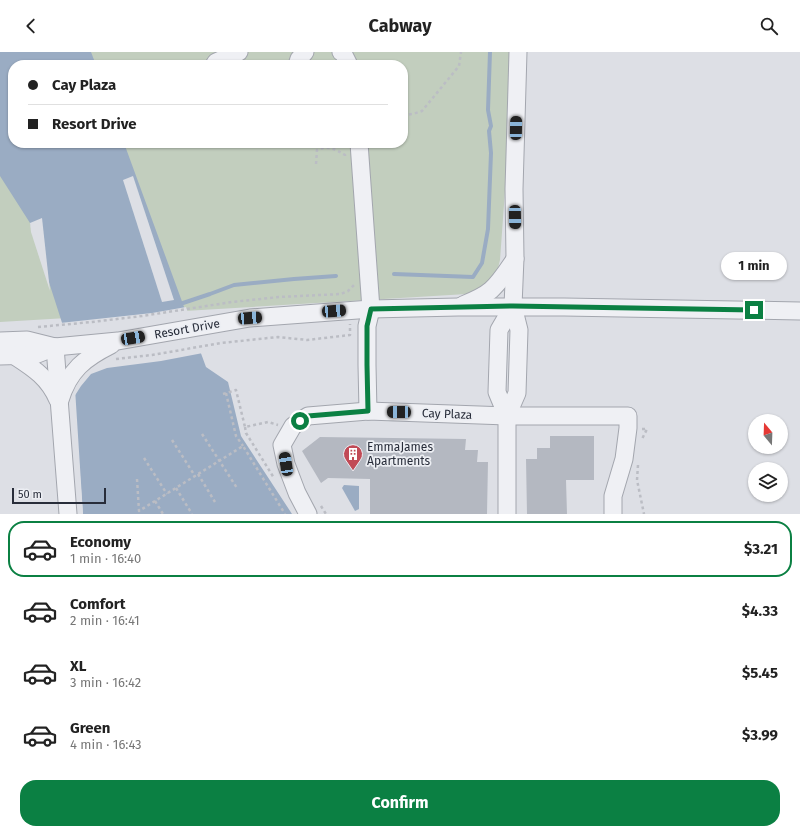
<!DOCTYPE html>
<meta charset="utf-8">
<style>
:root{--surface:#fff;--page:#f6f6f6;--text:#222;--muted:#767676;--line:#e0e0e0;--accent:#0b8043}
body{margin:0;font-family:"Fira Sans",sans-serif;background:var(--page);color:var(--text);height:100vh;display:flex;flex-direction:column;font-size:15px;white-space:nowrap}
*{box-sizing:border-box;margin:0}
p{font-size:13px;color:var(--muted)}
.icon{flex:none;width:22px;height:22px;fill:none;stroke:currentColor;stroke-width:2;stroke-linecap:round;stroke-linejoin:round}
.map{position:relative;height:462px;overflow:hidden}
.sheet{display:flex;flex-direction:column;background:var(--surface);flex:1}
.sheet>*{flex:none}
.top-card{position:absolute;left:8px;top:8px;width:400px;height:88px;border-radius:16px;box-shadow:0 1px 3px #0004;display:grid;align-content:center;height:88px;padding:0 20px;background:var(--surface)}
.needle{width:26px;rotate:341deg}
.tools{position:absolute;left:748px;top:362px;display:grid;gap:8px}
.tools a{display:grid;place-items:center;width:40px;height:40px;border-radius:50%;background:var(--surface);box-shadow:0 1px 3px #0004;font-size:20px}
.scale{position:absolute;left:12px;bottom:10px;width:94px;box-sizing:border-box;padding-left:4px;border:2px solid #282d3a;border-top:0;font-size:11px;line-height:14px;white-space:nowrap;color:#282d3a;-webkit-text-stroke:3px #eceef3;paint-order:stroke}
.end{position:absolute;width:18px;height:18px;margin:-9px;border:5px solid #0b8043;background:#fff;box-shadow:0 0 0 2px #fff}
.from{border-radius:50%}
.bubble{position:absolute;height:28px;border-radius:14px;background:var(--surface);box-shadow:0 1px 3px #0004;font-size:13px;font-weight:700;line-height:28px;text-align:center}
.car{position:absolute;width:12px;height:24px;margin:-12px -6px;border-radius:5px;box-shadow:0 0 3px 1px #0007;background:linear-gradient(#222 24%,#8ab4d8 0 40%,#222 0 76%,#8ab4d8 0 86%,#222 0)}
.top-card b{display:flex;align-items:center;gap:14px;height:38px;font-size:15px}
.top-card b+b{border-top:1px solid var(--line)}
.top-card i{width:10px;height:10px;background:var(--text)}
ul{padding:7px 0 0;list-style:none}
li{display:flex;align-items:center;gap:12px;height:56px;margin:0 8px 6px;padding:0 12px;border:2px solid transparent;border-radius:16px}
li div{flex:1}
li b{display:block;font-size:15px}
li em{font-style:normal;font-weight:700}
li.selected{border-color:var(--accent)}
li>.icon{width:36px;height:36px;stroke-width:1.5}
.action{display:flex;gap:8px;margin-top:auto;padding:8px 20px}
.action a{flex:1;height:46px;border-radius:16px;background:var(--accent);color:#fff;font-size:16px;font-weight:700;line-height:46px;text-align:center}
header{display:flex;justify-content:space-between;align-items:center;height:52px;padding:0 20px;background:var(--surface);font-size:18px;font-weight:700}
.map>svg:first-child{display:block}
.green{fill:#c2cebe;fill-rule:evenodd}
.water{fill:#9aacc3}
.pier{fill:#dddfe5}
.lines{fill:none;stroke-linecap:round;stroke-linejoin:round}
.stream{stroke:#9aacc3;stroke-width:4}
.building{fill:#b4b8c1}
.minor-casing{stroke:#a3a6ae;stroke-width:19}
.path{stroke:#bbbdc4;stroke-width:2.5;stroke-dasharray:3 3;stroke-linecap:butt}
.minor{stroke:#eff0f4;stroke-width:17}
.route{stroke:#0b8043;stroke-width:5}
.labels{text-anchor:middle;stroke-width:3.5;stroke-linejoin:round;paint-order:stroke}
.street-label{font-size:12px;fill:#282d3a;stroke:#eceef3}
.poi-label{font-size:12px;fill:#282d3a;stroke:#eceef3;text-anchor:start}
</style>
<header><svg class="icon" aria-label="back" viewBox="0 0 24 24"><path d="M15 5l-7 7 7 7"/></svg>Cabway<svg class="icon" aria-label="search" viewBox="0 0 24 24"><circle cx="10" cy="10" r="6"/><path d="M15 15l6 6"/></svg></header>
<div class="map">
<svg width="800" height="462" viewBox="0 0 800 462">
<rect width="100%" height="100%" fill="#dddfe5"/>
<!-- green -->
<path class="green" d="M 0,0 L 515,0 L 500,208 L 497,220 L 489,230 L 479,238 L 467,242 L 0,270 ZM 13,13 L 403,13 L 403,91 L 13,91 Z"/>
<!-- water -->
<g class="water">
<path d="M 0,0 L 91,0 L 96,13 L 13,13 L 13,91 L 124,91 L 206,315 L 228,330 L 241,384 L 292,462 L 83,462 L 73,305 L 30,171 L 0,124 Z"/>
<path d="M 344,433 L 359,434 L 359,457 L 355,459 L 342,436 Z"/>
</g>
<!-- pier -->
<g class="pier">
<path d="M 133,124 L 174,248 L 162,250 L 123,128 Z"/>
<path d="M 42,166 L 50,239 L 31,180 L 30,171 Z"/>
<path d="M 186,255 L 203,301 L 161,309 L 107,316 L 91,322 L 81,334 L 74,345 L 83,462 L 81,462 L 71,305 L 60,271 L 152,261 Z"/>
</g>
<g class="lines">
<!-- stream -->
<g class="stream">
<path d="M 394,222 L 473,225 L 482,211 L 488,177 L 491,101 L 489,79 L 491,74 L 488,58 L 490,0"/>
<path d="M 183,251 L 210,242 L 234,233 L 294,227 L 336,224"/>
</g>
</g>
<!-- building -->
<g class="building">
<path d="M 550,384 L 594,384 L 594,428 L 566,428 L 567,462 L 527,462 L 526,407 L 537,407 L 537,396 L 550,396 Z"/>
<path d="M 320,385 L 466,387 L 465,398 L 478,398 L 477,410 L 488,410 L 487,462 L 370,462 L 370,427 L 328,426 L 321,431 L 302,399 Z"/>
</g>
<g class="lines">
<!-- minor casing -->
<g class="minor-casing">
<g id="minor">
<path d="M 341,0 L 343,1 L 349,13"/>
<path d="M 214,13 L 216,10 L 239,0"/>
<path d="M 297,13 L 299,7 L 305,0"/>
<path d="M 359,91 L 371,257 L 367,274 L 367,313 L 368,359"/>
<path d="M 463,253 C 473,249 483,245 491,238 C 501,229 508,217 515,207"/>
<path d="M 0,289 L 27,288 L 55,295"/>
<path d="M 55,295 L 68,462"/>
<path d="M 13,303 C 33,316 48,325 58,348"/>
<path d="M 0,304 L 35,303 L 55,295 L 118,289 L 250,266 L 371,257 L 458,255 L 564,255 L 800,259"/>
<path d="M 60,348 C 69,318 85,306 111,293"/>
<path d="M 507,364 L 517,341 L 519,278 L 513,254 L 515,206 L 514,137 L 518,0"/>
<path d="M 308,462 L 297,441 L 286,412 L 282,393 L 293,374 L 308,364 L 368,359 L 507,364 L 628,364 L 628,376 L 624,407 L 613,444 L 613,462"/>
<path d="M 507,462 L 507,364 L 497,340 L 499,278 L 513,254"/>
</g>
</g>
<!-- path -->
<g class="path">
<path d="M 403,63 L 413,62 L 422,59 L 459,14 L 461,0"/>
<path d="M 316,112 L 317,98 C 328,93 335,97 345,103 L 345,105"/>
<path d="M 38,275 L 92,270 L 142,264 L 232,250 L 279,245 L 341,242 L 348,239 L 354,233"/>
<path d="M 116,307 L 152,303 L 221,291 L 278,285 L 307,288 L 350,283 L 350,272"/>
<path d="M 226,341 L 236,384 L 243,394"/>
<path d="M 223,342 L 236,338 L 245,375 L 268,370 L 278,373"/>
<path d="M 245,375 L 246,381 L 274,426"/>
<path d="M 642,377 L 647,377 L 642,387"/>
<path d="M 202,382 L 237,436"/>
<path d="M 172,388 L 195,424"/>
<path d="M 144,406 L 167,442"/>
<path d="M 638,413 L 637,428 L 644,462"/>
<path d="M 198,422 L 215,450"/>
<path d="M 137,427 L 139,459 L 243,394 L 285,462"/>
<path d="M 176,436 L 192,462"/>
<path d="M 155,449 L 163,462"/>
<path d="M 321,454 L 326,462"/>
</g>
<!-- minor -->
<use href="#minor" class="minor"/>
</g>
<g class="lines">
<!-- route -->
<path class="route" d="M 300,369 L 308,364 L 368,359 L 367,313 L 367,274 L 371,257 L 513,254 L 754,258"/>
</g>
<!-- icons -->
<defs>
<g id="building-pin" transform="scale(1)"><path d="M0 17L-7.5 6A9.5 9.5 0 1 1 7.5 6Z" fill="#c14a56" stroke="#eceef3"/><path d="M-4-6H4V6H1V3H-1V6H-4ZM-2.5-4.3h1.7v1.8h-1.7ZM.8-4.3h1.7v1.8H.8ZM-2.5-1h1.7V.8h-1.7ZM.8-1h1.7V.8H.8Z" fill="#fff"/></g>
</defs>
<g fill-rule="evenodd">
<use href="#building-pin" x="353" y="402"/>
</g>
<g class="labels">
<!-- street labels -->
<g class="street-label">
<text transform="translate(187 277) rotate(-10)" y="4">Resort Drive</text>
<text transform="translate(447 362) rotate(2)" y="4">Cay Plaza</text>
</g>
<!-- poi labels -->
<g class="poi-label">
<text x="367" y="399">EmmaJames<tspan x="367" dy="14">Apartments</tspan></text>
</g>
</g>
</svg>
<div class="tools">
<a><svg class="needle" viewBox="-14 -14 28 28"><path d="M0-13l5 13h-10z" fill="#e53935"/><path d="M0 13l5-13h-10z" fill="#767676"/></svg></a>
<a><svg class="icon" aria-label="layers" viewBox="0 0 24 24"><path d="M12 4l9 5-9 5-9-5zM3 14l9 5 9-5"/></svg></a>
</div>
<div class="scale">50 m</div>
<i class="end from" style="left:300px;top:369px"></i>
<i class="end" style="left:754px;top:258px"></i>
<div class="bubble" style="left:721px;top:200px;width:66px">1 min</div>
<i class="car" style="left:516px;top:76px;rotate:1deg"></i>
<i class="car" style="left:515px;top:165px;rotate:179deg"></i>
<i class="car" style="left:334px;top:259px;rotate:86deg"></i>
<i class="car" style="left:250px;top:266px;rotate:86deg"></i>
<i class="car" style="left:133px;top:286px;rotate:80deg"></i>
<i class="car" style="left:399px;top:360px;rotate:271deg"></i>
<i class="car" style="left:286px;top:412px;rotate:351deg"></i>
<div class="top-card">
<b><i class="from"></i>Cay Plaza</b>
<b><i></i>Resort Drive</b>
</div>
</div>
<section class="sheet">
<ul>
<li class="selected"><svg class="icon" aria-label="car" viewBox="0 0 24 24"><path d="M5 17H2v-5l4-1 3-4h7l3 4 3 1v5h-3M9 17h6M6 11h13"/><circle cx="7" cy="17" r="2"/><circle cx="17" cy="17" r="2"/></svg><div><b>Economy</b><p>1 min · 16:40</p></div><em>$3.21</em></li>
<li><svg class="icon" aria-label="car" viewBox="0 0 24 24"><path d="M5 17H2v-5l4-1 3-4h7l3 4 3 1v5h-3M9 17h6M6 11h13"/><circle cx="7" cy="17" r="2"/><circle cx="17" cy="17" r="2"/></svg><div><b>Comfort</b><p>2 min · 16:41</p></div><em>$4.33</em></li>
<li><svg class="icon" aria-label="car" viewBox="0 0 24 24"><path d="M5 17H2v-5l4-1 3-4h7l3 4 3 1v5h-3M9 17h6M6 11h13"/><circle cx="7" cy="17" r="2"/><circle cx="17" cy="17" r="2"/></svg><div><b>XL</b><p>3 min · 16:42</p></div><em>$5.45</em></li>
<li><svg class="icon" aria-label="car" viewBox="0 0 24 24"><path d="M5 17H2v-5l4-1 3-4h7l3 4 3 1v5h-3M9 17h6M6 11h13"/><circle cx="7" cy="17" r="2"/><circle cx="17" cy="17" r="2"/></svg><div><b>Green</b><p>4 min · 16:43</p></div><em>$3.99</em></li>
</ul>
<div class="action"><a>Confirm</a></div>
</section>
